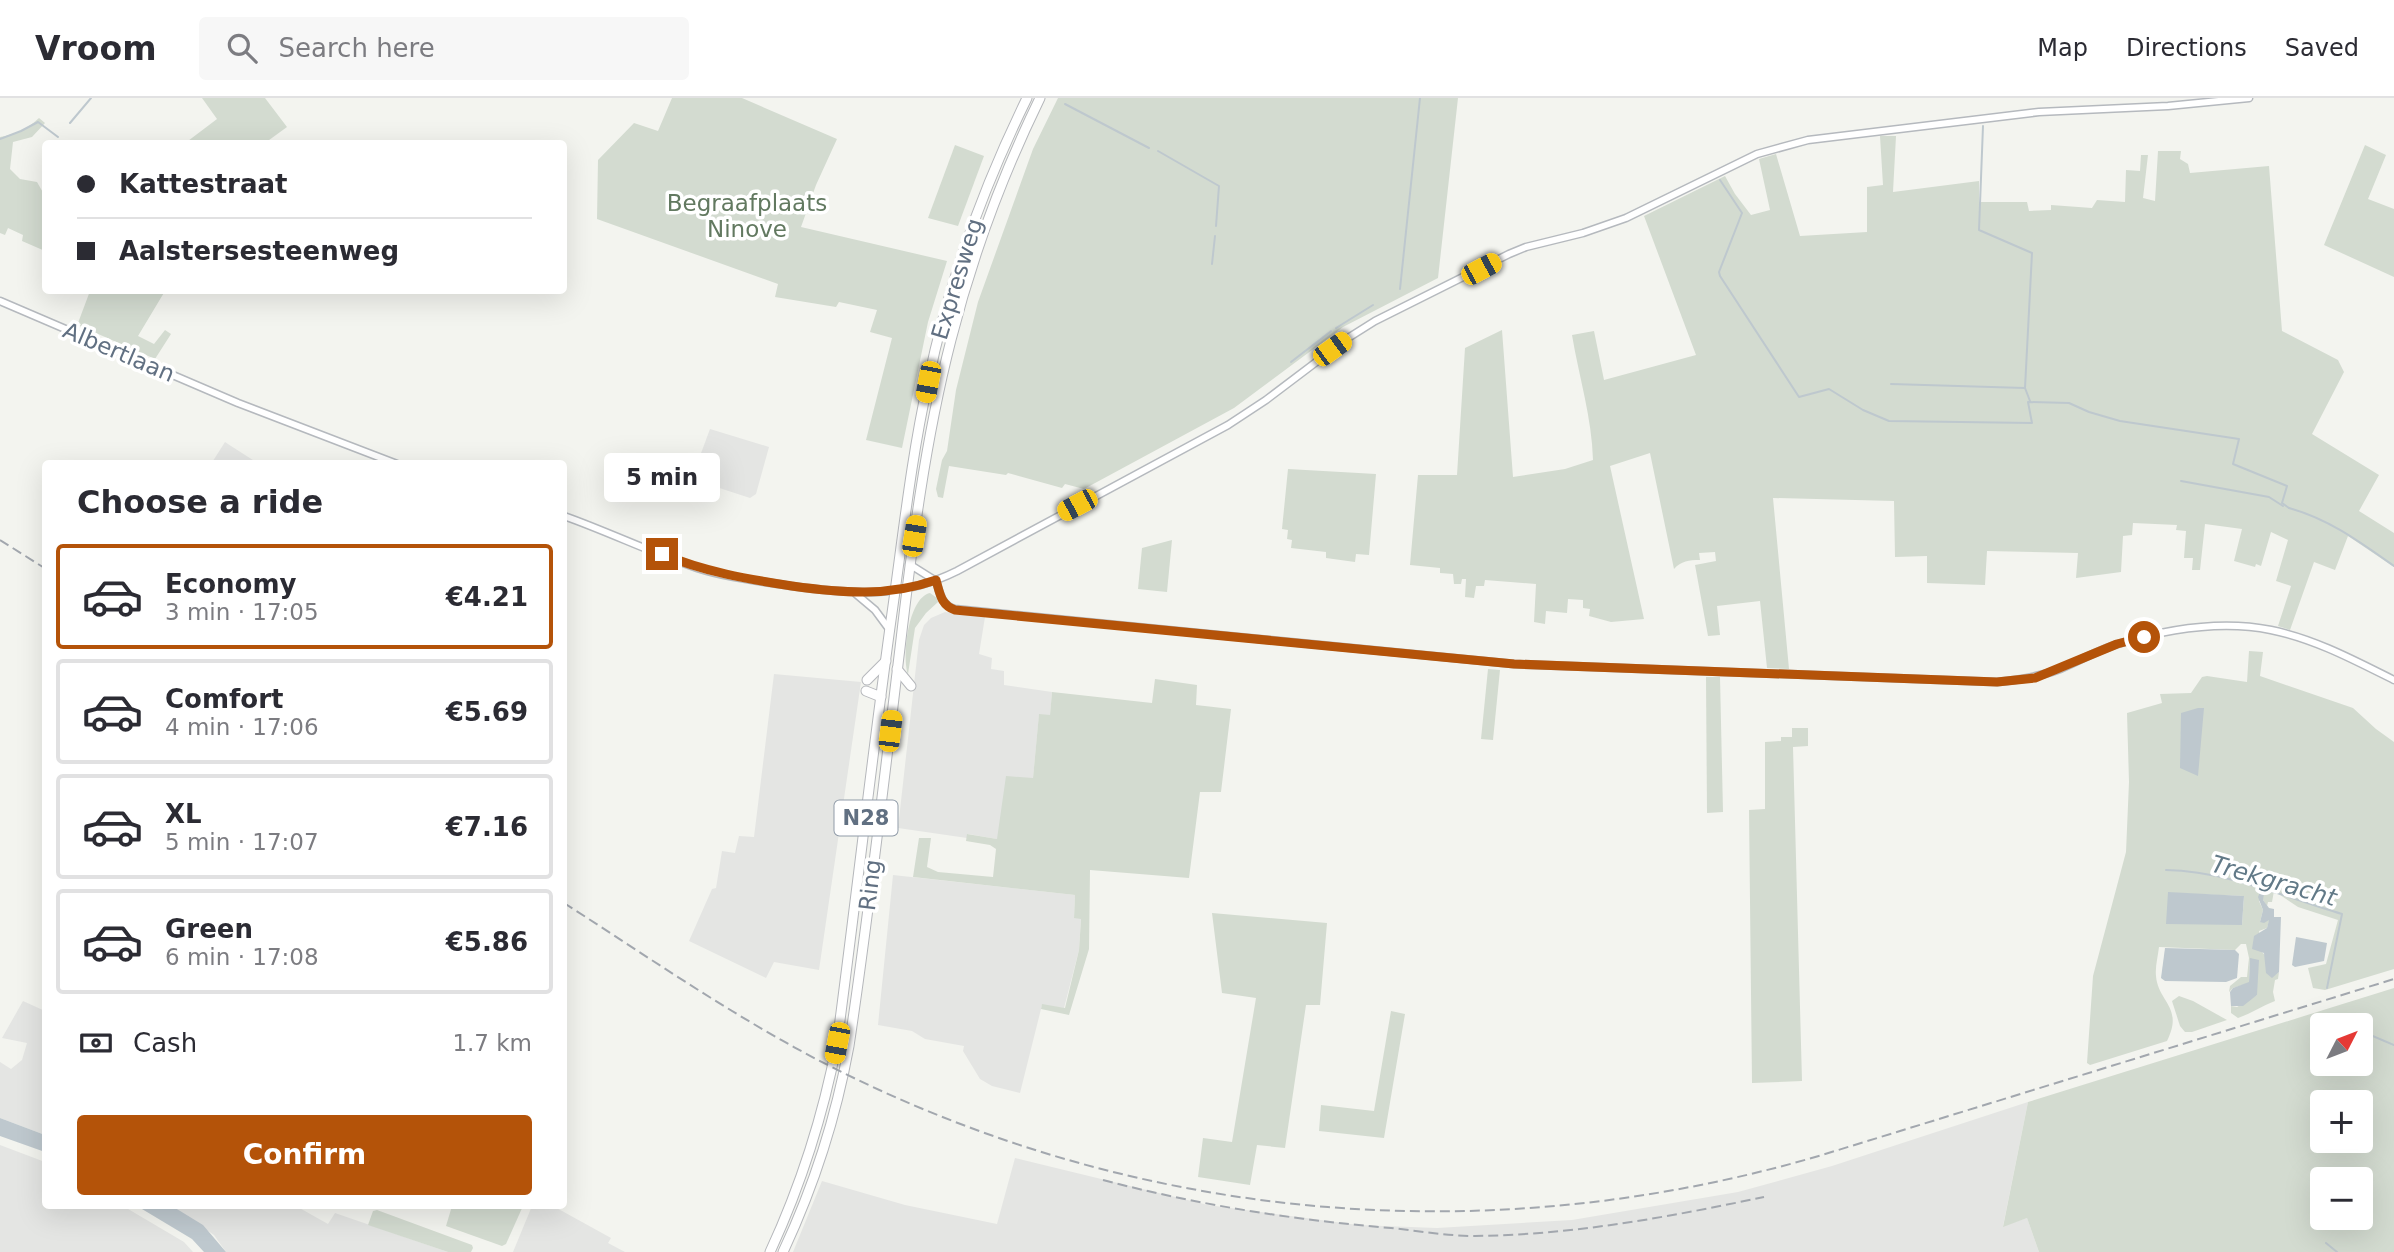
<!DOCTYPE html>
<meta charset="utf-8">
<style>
:root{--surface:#fff;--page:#f7f7f7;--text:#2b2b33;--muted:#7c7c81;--line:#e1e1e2;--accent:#b45309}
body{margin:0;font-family:"DejaVu Sans",sans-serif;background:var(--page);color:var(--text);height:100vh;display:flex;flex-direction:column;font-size:26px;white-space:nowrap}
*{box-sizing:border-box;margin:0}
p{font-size:23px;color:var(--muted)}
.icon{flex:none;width:38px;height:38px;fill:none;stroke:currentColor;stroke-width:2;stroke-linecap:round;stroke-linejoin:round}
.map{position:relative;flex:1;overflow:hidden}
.details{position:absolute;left:42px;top:362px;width:525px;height:749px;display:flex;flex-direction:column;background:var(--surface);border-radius:7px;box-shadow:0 7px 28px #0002}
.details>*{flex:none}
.guide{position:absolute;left:42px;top:42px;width:525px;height:154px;border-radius:7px;box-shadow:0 7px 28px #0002;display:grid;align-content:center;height:154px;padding:0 35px;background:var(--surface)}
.needle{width:46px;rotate:48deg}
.controls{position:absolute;left:2310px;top:915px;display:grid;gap:14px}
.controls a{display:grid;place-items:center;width:63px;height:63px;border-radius:7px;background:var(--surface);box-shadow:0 7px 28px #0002;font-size:35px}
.end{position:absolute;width:32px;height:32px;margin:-16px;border:9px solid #b45309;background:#fff;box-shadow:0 0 0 4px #fff}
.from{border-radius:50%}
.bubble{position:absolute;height:49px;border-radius:7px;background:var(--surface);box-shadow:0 7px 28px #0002;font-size:23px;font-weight:800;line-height:49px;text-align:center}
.car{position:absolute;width:21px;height:42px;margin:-21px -10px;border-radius:9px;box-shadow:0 0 5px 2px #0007;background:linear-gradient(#f5c518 24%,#345 0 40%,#f5c518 0 76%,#345 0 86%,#f5c518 0)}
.guide b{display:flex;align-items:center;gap:24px;height:66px;font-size:26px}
.guide b+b{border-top:2px solid var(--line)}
.guide i{width:18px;height:18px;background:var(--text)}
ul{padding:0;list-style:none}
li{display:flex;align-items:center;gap:21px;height:105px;margin:0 14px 10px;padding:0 21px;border:4px solid var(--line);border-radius:7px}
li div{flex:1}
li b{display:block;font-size:26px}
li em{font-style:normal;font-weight:800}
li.current{border-color:var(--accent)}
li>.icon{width:63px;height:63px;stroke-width:1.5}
h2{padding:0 35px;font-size:32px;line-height:84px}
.pay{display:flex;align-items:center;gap:18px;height:77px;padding:0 35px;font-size:26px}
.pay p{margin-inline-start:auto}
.primary-button{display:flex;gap:14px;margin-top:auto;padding:14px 35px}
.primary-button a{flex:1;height:80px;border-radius:7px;background:var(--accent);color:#fff;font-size:28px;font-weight:800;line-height:80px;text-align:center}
header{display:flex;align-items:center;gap:42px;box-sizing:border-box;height:98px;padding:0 35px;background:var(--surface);border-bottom:2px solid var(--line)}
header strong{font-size:33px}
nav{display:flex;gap:38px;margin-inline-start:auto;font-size:24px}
.search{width:490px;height:63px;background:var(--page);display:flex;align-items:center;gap:18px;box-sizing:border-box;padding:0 24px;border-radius:7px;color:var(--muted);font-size:26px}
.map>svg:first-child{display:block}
.built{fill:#e4e5e3}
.green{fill:#d3dbd0;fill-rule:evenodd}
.water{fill:#bec8ce}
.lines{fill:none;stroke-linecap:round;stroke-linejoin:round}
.stream{stroke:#bec8ce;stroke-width:2}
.secondary-casing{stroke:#b5b9be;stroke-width:9}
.highway-casing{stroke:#b5b7bb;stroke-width:11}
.secondary{stroke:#fff;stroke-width:6}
.highway{stroke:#fff;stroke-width:9}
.rail{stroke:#a2a7ae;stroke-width:2;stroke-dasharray:10 5;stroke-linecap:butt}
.route{stroke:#b45309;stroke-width:9}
.labels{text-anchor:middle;stroke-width:7;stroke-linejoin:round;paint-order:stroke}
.shield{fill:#fff;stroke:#909ba8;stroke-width:2}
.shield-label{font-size:21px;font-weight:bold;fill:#617082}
.park-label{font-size:23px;fill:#627960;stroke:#fff}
.street-label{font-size:23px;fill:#617082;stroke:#fff}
.water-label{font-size:24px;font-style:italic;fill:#617987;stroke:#fff}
</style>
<header>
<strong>Vroom</strong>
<div class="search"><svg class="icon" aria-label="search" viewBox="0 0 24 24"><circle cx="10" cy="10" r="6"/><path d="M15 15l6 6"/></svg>Search here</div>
<nav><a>Map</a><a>Directions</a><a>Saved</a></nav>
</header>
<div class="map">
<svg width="2394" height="1154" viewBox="0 0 2394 1154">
<rect width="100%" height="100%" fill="#f3f4ef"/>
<!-- built -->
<g class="built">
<path d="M 710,331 L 769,349 L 756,396 L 750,400 L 698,383 L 694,374 Z"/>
<path d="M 225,344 L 231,348 L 259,366 L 211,366 Z"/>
<path d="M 945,514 L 985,519 L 979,556 L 992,560 L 991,571 L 1004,573 L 1004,587 L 1052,594 L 1050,618 L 1039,617 L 1033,680 L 997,741 L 968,736 L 967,740 L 898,730 L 919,542 L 924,527 L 931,520 Z"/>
<path d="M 774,576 L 861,584 L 819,872 L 774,864 L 766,880 L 689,843 L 712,791 L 716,790 L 722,753 L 735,755 L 739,738 L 754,739 Z"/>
<path d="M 893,777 L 1075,797 L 1074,820 L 1081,820 L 1079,852 L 1064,910 L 1042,907 L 1020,995 L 992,988 L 980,981 L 963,953 L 964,948 L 925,941 L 912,933 L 878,927 Z"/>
<path d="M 23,903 L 45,913 L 45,1037 L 0,1020 L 0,964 L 11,971 L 22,962 L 27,945 L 2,940 Z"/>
<path d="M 2028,1004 L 2003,1128 L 2027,1120 L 2039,1154 L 793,1154 L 822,1083 L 905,1107 L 997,1126 L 1015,1060 L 1208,1107 L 1358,1127 L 1437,1130 L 1572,1122 L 1738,1094 L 1832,1068 Z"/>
<path d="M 0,1047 L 45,1064 L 46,1108 L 123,1108 L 184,1144 L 193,1154 L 0,1154 Z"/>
<path d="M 172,1108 L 296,1108 L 328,1126 L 335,1115 L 448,1154 L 226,1154 L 214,1137 Z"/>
<path d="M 532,1108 L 553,1108 L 611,1140 L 608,1145 L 625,1154 L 513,1154 Z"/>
</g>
<!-- green -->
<g class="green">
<path d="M 202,0 L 265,0 L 287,29 L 265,45 L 184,46 L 217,21 Z"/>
<path d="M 672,0 L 742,0 L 837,41 L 816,87 L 801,129 L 947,163 L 928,224 L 902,350 L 866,342 L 892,240 L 870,234 L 877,212 L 839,204 L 836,209 L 775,199 L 778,186 L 597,121 L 598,62 L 634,25 L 658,33 Z"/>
<path d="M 1058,0 L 1458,0 L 1438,180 L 1343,229 L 1234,310 L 1084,391 L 1065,386 L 1062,390 L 1008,375 L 1006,377 L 949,368 L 943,400 L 938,399 L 936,391 L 942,362 L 947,353 L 956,292 L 978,204 L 1033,51 Z"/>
<path d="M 39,20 L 45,25 L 32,39 L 13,44 L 10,71 L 20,81 L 37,84 L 45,98 L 45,153 L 22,143 L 23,137 L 8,130 L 5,137 L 0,135 L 0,39 C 14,37 29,30 39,20 Z"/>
<path d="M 1880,38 L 1896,38 L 1893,94 L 1979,83 L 1979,104 L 2027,104 L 2029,113 L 2051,112 L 2051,107 L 2092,110 L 2097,102 L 2125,104 L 2126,72 L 2140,73 L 2141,57 L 2148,57 L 2143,100 L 2155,103 L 2158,53 L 2181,53 L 2180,61 L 2188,66 L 2190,75 L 2269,68 L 2282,233 L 2338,262 L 2344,274 L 2312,336 L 2379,377 L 2359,413 L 2394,435 L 2394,469 L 2348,438 L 2335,472 L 2314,464 L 2290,532 L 2278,528 L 2291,488 L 2276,483 L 2288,442 L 2271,434 L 2261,468 L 2256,466 L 2255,469 L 2234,463 L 2242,431 L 2205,426 L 2200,472 L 2192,472 L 2193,460 L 2184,460 L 2186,433 L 2176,432 L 2177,427 L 2133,425 L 2132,437 L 2123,438 L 2121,474 L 2076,480 L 2078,455 L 1987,453 L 1985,487 L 1927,485 L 1927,458 L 1895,459 L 1894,403 L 1773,400 L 1789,571 L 1767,570 L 1760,503 L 1717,508 L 1720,537 L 1708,538 L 1695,467 L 1716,463 L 1715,454 L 1699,455 L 1700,462 C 1689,462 1681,463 1674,471 L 1650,355 L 1610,368 L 1644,521 L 1611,524 L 1589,518 L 1590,511 L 1583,510 L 1583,502 L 1568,501 L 1567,515 L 1546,513 L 1545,526 L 1534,524 L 1536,486 L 1485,482 L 1484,488 L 1476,488 L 1474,500 L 1465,499 L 1466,481 L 1462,481 L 1461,486 L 1454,486 L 1453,476 L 1440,475 L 1440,470 L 1410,467 L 1418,377 L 1457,377 L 1465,250 L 1502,232 L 1513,379 L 1565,371 L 1593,362 C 1592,320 1579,279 1572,237 L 1594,233 L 1604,282 L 1696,257 L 1644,118 L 1725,78 L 1735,96 L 1751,117 L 1770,112 L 1759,61 L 1776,56 L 1800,138 L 1867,134 L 1867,89 L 1883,87 Z"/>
<path d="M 955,47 L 984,58 L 958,128 L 928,120 Z"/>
<path d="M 2365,47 L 2386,57 L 2368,101 L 2394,111 L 2394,179 L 2324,147 Z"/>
<path d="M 90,193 L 165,193 L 138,238 L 154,246 L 165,232 L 171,236 L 155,261 L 80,228 L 81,226 L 78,225 Z"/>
<path d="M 1288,371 L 1376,376 L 1369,457 L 1356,456 L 1355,464 L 1326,460 L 1326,454 L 1291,450 L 1292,442 L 1287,441 L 1288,432 L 1282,431 Z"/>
<path d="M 1172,442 L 1167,494 L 1138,491 L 1142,450 Z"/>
<path d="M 930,495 L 937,500 L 938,504 L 926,515 L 915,530 L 908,576 C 902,558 908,500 930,495 Z"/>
<path d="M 2249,553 L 2263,554 L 2260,578 L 2353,610 L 2376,631 L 2394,644 L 2394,871 L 2325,892 L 2313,890 L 2308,870 L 2326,866 L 2338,822 L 2298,809 L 2274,793 L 2272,804 L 2268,804 L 2267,808 L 2263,802 L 2259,803 L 2263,812 L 2260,824 L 2270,820 L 2267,830 L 2259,833 L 2262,854 L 2265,857 L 2265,861 L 2275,877 L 2279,874 L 2278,881 L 2275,882 L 2273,894 L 2275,903 C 2262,908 2252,915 2238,920 L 2231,915 L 2231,908 L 2237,909 L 2257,897 L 2250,861 L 2249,885 L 2233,890 L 2229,894 L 2230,888 L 2241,879 L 2247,879 L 2249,860 L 2246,846 L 2241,846 L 2235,852 L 2159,849 C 2158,858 2155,869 2156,878 C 2158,904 2184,909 2167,943 L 2090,967 L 2087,965 L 2093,878 L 2126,754 L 2129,684 L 2127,615 L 2162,605 L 2160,596 L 2191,595 L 2202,579 L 2207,578 L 2247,584 ZM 2168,795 L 2244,798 L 2242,827 L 2241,827 Z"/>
<path d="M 1488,571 L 1500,572 L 1493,642 L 1481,641 Z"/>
<path d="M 1706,579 L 1720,579 L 1723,714 L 1707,715 Z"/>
<path d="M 1155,581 L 1197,587 L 1196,607 L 1231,611 L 1221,694 L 1200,694 L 1189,780 L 1090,772 L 1089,851 L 1069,917 L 1041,911 L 1042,906 L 1065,910 L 1079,852 L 1081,821 L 1074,820 L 1075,797 L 913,779 L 919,740 L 931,740 L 927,769 L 938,774 L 993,779 L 996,751 L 990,747 L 966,743 L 967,736 L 997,741 L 1006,678 L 1033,680 L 1039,616 L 1050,617 L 1052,594 L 1152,605 Z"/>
<path d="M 1792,630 L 1808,630 L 1808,648 L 1793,649 L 1802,983 L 1752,985 L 1749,712 L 1765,711 L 1765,644 L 1781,643 L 1781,639 L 1792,639 Z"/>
<path d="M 1212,815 L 1327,825 L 1320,907 L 1306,907 L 1285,1050 L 1257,1047 L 1250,1087 L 1198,1079 L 1203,1040 L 1232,1044 L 1256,900 L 1222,895 Z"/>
<path d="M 2394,890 L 2394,1154 L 2039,1154 L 2027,1120 L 2003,1129 L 2028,1004 ZM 2322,928 L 2361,928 L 2361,966 L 2322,966 ZM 2361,1004 L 2361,1043 L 2322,1043 L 2322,1004 ZM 2322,1082 L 2361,1082 L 2361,1120 L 2322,1120 Z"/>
<path d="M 2179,898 L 2193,903 L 2227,922 L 2192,934 L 2185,934 L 2180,928 L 2172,903 Z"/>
<path d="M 1391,913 L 1405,916 L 1384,1040 L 1319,1033 L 1321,1007 L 1374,1013 Z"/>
<path d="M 452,1108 L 523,1108 L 506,1146 L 502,1148 L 446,1128 Z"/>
<path d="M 377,1112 L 472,1147 L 473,1150 L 471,1154 L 448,1154 L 368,1127 L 373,1113 Z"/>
</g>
<!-- water -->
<g class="water">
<path d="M 2198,610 L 2204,610 L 2198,678 L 2180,670 L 2181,615 Z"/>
<path d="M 2168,794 L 2244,798 L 2242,827 L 2166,826 Z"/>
<path d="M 2260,794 L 2264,795 L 2263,802 L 2269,810 L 2274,811 L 2274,819 L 2281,819 L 2279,874 L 2272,880 L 2266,875 L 2264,855 L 2252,851 L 2254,838 L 2267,830 L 2269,822 L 2264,825 L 2260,824 L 2263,812 L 2258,799 Z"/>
<path d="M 2296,839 L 2327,845 L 2324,863 L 2295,869 L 2292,867 Z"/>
<path d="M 2165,850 L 2235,852 L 2239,856 L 2237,880 L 2226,884 L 2165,883 L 2161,880 Z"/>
<path d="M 2250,860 L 2259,862 L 2257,897 L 2243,908 L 2231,908 L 2230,894 L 2233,890 L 2249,884 Z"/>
<path d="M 0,1020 L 45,1037 L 45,1054 L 0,1038 Z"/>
<path d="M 137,1108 L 172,1108 L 203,1127 L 226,1154 L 204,1154 L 192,1141 Z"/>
</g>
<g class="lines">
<!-- stream -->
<g class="stream">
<path d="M 1065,6 L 1149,50"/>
<path d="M 70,25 L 91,0"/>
<path d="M 1983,28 L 1979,132 L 2032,155 L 2025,290 L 2030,303"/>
<path d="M 0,41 L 21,33 L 38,24 L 58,39"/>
<path d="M 1158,53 L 1219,88 L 1216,128"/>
<path d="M 1720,82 L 1742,115 L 1719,174 L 1720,178 L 1799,299 L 1829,291 L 1863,312 L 1889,323 L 2032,325 L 2028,304 L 2069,305 L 2089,314 L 2120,323 L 2239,341 L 2233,366 L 2287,388 L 2282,405 L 2289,410"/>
<path d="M 1212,166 L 1215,138"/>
<path d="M 1400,191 L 1420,0"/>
<path d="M 1336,230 L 1373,207"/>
<path d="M 1291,264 L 1331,233"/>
<path d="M 1891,286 L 2025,290"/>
<path d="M 2181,383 L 2269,399 L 2283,408"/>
<path d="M 2289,410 C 2329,421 2360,444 2394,468"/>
<path d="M 2166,772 C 2226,773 2285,799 2342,816 L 2327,890"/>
<path d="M 2335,917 L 2340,923 L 2350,928"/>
<path d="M 2361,933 L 2394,947"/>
<path d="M 2326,1145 L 2337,1154"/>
</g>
<!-- secondary casing -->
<g class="secondary-casing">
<g id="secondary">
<path d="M 0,203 L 238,305 L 397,366"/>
<path d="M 564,418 C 609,434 652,455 697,470 C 728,480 760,483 791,488 C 852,496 901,501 957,473 L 1228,327 L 1266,302 L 1348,240 L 1375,223 L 1509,156 L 1526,149 L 1583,135 L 1626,120 L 1757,56 L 1808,42 L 2039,14 L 2168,8 L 2249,0"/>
<path d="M 909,466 L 936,483"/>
<path d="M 936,483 C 940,495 941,507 955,511 L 1514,566 L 1997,584 C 2019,582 2039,579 2060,571 C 2079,563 2098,552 2118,546 C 2167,531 2221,522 2271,532 C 2315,541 2354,562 2394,582"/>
<path d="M 856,496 L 875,512 L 889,531"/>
</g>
</g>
<!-- highway casing -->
<g class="highway-casing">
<g id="highway">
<path d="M 897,571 L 911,588"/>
<path d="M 867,582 L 886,563"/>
<path d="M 866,593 L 881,599"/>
<path d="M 770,1154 C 801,1087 823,1018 837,945 C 856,802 872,658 892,515 C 903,438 911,361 928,284 C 948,186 983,90 1027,0"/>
<path d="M 783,1154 C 814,1088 836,1019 849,948 C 869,816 884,682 900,550 C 912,447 925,343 951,242 C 972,159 1002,78 1040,0"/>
</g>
</g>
<!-- secondary -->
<use href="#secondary" class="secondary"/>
<!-- highway -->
<use href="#highway" class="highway"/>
<!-- rail -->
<g class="rail">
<path d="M 0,442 L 46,471"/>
<path d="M 564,805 C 659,866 753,932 856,981 C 1159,1127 1500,1152 1822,1057 L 2394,881"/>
<path d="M 1103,1082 C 1198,1107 1294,1122 1391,1130 C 1419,1133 1447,1138 1475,1138 C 1572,1137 1669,1119 1764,1099"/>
</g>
</g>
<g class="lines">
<!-- route -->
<path class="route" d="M 662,456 C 705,474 747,481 792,488 C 842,495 888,499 936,482 C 940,496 941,507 955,512 L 1514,566 L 1997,584 L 2035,580 L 2117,546 L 2144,539"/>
</g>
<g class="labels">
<!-- shield labels -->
<rect class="shield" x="834.5" y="702.5" width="63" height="35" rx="5"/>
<g class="shield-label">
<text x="866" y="727">N28</text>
</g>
<!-- park labels -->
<g class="park-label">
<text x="747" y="113">Begraafplaats<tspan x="747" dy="26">Ninove</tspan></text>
</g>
<!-- street labels -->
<g class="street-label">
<text transform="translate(957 181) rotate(-73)" y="8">Expresweg</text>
<text transform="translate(119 254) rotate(23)" y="8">Albertlaan</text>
<text transform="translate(870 787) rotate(-83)" y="8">Ring</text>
</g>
<!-- water labels -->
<g class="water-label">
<text transform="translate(2274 783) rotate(16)" y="8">Trekgracht</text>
</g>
</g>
</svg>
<div class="controls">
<a><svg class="needle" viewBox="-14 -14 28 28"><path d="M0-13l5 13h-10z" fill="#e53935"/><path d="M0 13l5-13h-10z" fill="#7c7c81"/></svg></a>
<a>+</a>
<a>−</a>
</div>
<i class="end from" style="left:2144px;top:539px"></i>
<i class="end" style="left:662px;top:456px"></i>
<div class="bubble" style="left:604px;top:355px;width:116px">5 min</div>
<i class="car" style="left:1481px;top:171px;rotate:62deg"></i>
<i class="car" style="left:1332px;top:251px;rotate:54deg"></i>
<i class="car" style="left:928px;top:284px;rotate:191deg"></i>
<i class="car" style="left:1077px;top:407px;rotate:242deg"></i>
<i class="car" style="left:914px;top:438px;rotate:9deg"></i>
<i class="car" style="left:890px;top:633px;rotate:7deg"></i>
<i class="car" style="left:837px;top:945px;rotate:191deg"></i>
<div class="guide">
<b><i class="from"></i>Kattestraat</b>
<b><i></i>Aalstersesteenweg</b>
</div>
<section class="details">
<h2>Choose a ride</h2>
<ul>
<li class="current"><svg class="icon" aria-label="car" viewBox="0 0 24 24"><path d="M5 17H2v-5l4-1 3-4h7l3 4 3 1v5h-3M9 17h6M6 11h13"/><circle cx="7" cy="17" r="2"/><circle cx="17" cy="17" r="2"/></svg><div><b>Economy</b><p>3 min · 17:05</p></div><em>€4.21</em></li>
<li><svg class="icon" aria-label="car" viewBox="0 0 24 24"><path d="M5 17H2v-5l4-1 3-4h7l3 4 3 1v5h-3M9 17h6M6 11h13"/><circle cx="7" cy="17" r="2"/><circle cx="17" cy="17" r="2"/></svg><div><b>Comfort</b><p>4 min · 17:06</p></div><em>€5.69</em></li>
<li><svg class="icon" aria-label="car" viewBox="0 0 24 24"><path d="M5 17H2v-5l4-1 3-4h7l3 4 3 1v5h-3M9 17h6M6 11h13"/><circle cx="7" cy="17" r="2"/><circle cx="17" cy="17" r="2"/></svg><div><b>XL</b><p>5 min · 17:07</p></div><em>€7.16</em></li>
<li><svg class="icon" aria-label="car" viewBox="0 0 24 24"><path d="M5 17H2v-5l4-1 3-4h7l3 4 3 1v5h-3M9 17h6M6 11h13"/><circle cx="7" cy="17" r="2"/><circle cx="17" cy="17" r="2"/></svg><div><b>Green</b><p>6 min · 17:08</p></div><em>€5.86</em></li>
</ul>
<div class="pay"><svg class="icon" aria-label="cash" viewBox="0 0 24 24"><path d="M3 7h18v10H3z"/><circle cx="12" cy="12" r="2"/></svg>Cash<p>1.7 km</p></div>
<div class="primary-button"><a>Confirm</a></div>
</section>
</div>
